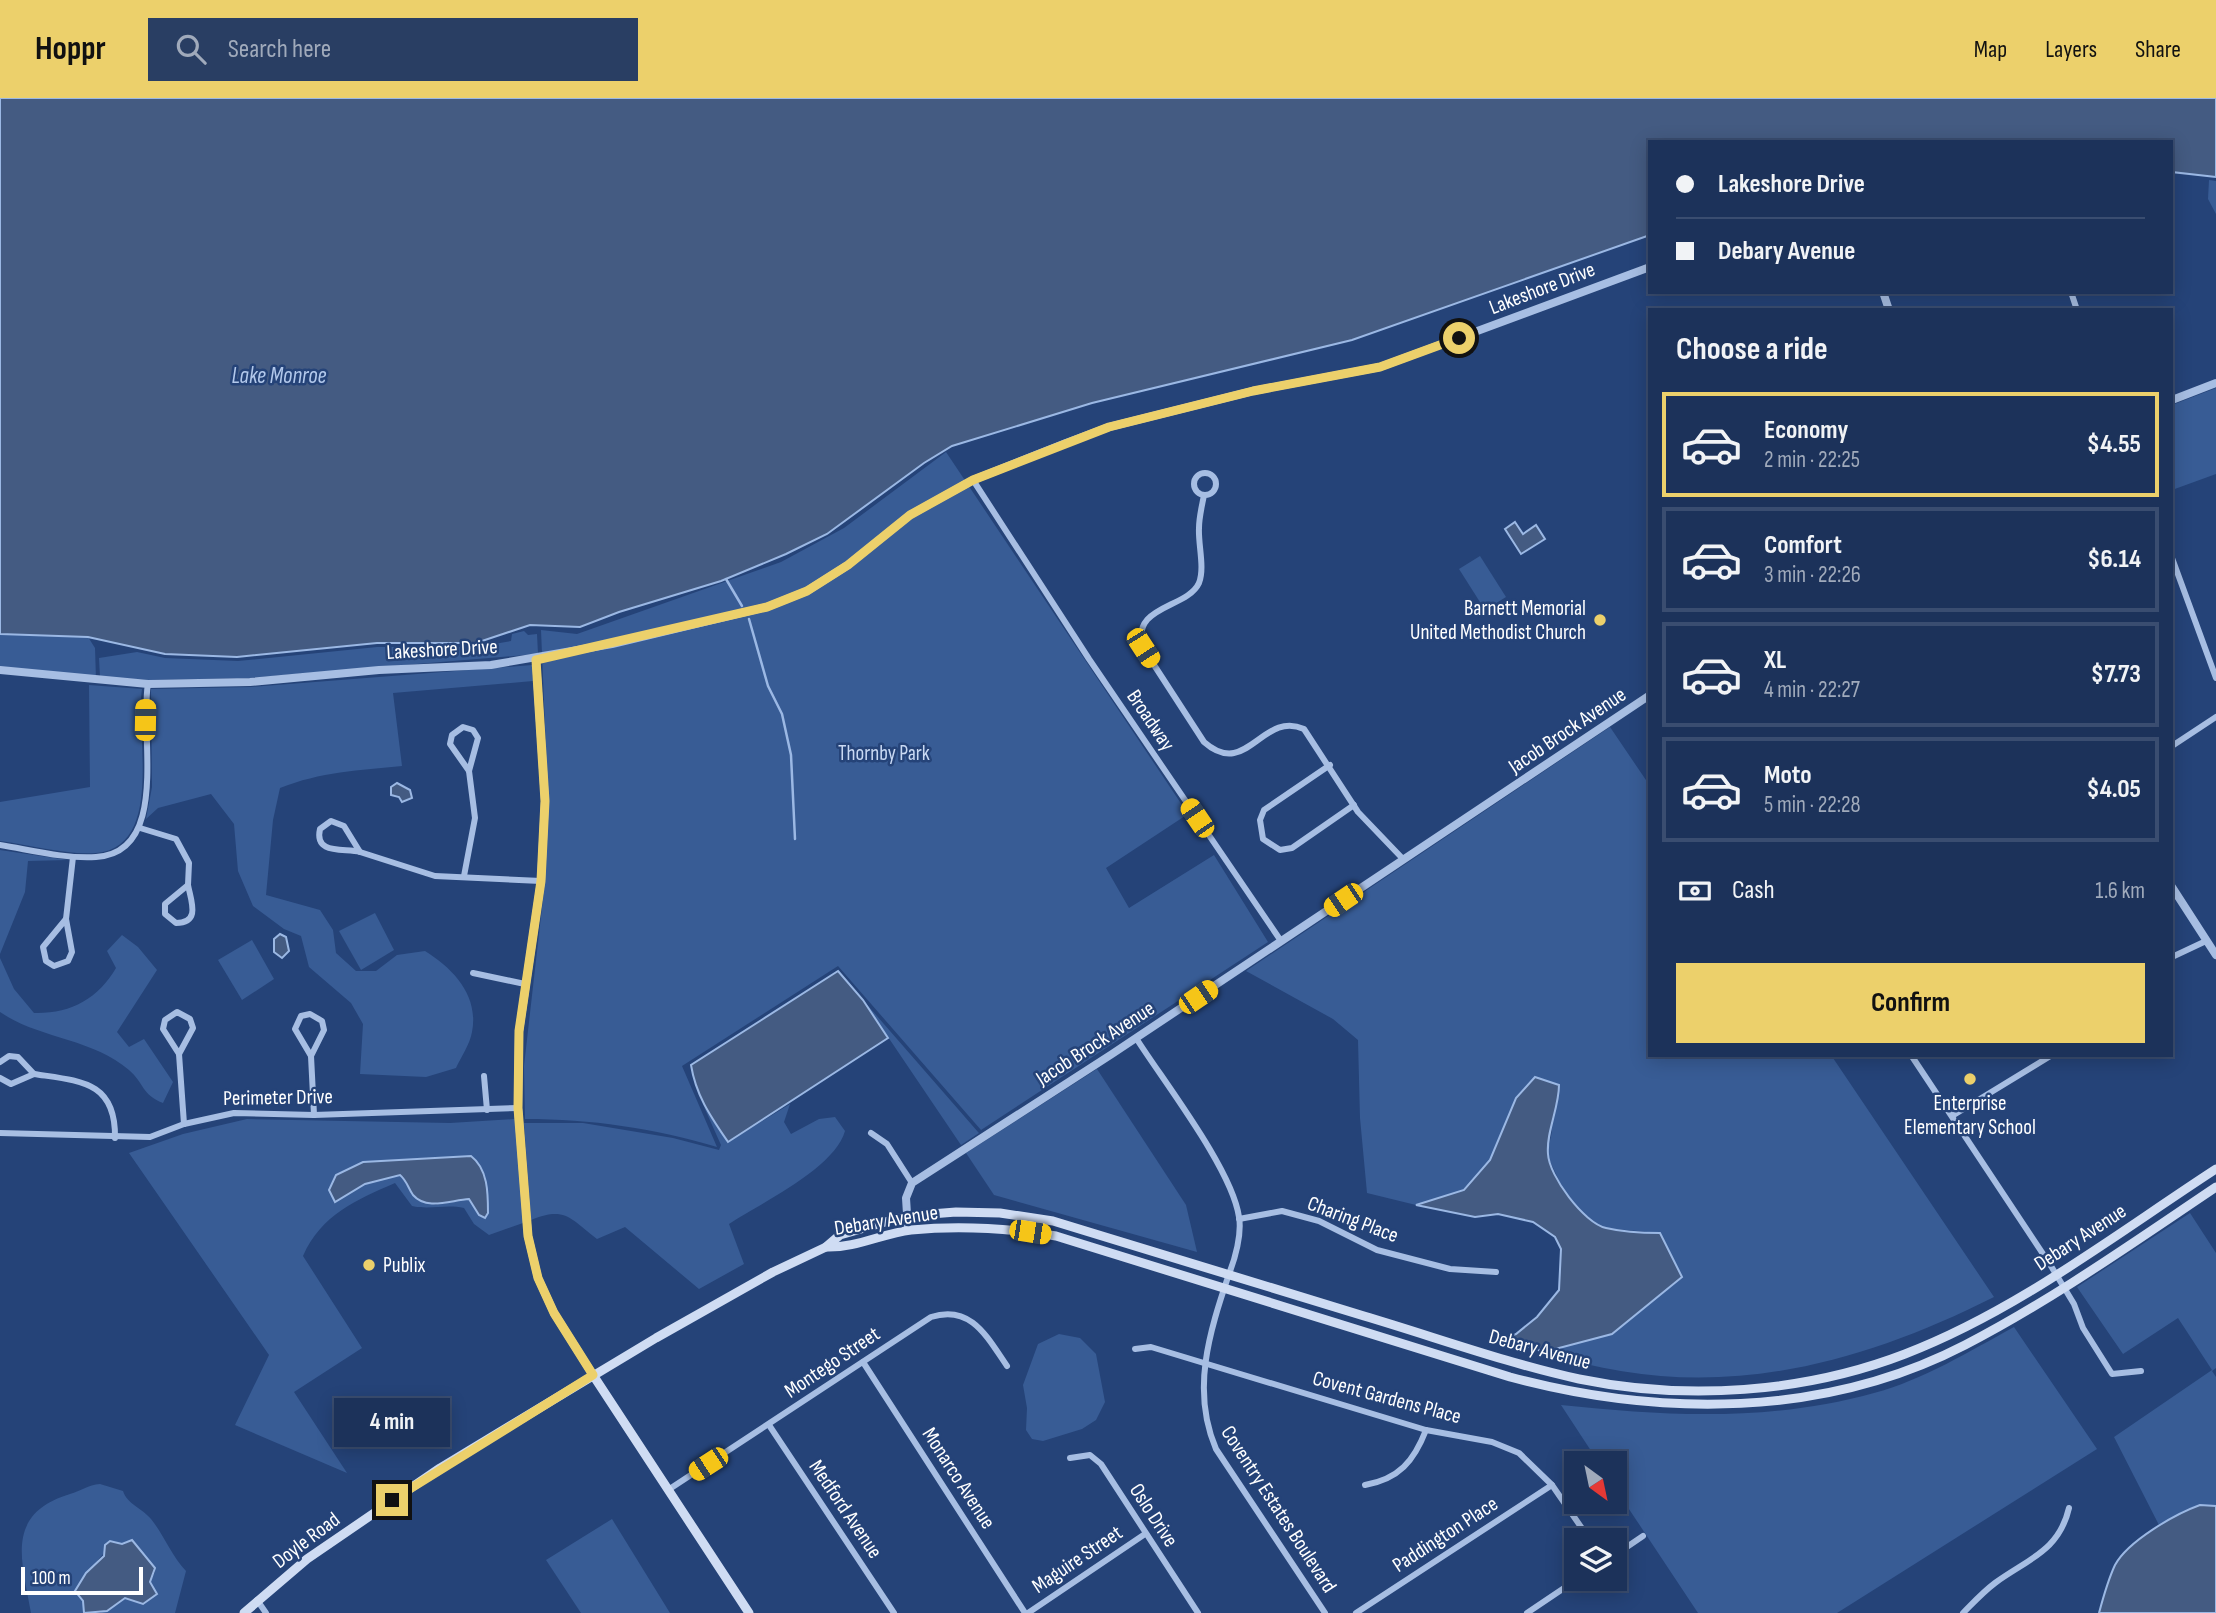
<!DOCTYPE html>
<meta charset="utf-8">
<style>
:root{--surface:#1c325a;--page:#293e63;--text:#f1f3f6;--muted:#a0aabb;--line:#3a4d70;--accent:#ecd06b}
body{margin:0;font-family:"Sofia Sans Condensed",sans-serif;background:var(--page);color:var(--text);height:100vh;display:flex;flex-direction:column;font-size:26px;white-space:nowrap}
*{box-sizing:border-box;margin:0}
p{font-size:23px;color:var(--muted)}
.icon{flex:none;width:38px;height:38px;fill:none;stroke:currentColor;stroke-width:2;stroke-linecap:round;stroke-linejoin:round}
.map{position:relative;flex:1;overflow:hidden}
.sheet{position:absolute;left:1648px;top:210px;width:525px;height:749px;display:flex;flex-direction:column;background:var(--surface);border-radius:0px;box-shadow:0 4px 18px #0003,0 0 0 2px var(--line)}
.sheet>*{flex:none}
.banner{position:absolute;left:1648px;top:42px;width:525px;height:154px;border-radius:0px;box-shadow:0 4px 18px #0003,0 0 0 2px var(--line);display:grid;align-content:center;height:154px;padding:0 28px;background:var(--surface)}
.needle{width:46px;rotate:147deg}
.buttons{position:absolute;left:1564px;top:1353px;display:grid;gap:14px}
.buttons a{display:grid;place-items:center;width:63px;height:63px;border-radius:0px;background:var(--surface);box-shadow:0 4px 18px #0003,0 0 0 2px var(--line);font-size:35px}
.scale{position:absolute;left:21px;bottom:18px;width:122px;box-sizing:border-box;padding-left:7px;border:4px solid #fff;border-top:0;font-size:19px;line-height:24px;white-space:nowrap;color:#fff;-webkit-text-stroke:5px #254378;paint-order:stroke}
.end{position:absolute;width:32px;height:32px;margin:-16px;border:9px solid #ecd06b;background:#111;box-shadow:0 0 0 4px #111}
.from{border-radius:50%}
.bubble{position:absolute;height:49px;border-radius:0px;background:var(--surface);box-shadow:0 4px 18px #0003,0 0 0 2px var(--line);font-size:23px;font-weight:700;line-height:49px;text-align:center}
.car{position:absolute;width:21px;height:42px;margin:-21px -10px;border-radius:9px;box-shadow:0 0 5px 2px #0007;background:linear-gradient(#f5c518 24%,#345 0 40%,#f5c518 0 76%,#345 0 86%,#f5c518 0)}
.banner b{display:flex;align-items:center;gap:24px;height:66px;font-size:26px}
.banner b+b{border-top:2px solid var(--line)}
.banner i{width:18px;height:18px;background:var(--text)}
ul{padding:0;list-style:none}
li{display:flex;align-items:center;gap:21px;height:105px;margin:0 14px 10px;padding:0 14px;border:4px solid var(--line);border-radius:0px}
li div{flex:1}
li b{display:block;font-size:26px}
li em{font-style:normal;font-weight:700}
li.current{border-color:var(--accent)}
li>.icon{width:63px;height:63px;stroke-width:1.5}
h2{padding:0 28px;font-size:32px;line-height:84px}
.pay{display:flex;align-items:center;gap:18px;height:77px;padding:0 28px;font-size:26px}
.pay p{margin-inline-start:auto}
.primary-button{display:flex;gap:14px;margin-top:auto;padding:14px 28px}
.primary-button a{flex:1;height:80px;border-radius:0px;background:var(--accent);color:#111;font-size:28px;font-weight:700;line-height:80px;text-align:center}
header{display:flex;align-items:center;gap:42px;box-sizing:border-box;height:98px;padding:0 35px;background:var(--accent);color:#111}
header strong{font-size:33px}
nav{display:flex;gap:38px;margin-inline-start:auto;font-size:24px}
.search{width:490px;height:63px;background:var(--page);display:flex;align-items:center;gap:18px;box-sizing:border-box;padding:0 24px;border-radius:0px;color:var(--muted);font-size:26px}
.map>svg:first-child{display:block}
.green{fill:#385c95;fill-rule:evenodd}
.water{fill:#445b82;stroke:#9bb8e4;stroke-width:2}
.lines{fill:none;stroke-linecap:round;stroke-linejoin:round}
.stream{stroke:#9bb8e4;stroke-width:2.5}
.minor{stroke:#a7bee3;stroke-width:6}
.tertiary{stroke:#a7bee3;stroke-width:8}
.secondary{stroke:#cfdcf3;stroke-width:9}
.route{stroke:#ecd06b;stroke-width:9}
.poi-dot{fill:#ecd06b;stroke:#254378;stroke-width:2.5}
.labels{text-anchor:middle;stroke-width:5;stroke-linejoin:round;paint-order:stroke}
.street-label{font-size:21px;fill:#fff;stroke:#254378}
.poi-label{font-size:21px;fill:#fff;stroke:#254378;text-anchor:end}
.park-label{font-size:21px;fill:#c9d9f3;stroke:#254378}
.water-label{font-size:23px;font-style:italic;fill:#b2c8eb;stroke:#254378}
</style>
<header>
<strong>Hoppr</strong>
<div class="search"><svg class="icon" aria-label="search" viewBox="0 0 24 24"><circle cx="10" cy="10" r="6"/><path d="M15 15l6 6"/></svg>Search here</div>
<nav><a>Map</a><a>Layers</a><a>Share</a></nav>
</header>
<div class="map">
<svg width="2216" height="1515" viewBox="0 0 2216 1515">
<rect width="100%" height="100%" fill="#254378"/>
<!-- green -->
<g class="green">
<path d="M 2209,82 L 2216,83 L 2216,116 L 2208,101 Z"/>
<path d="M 2216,290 L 2216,376 L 2172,392 L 2172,307 Z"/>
<path d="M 946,354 L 1188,716 L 1106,770 L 1129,810 L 1214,757 L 1268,844 L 981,1032 L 838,868 L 682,968 L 717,1049 C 652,1030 592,1021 525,1021 L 524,968 L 545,783 L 546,651 L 541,532 L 577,536 L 781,464 L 844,430 Z"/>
<path d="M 1480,458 L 1506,499 L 1485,512 L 1459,471 Z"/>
<path d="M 524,533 L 528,537 L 537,536 L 538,556 L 249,580 L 148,582 L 100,579 L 99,560 L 137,554 L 165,560 L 238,563 L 377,549 L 477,549 L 511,543 L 512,536 Z"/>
<path d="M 0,536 L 88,539 L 95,550 L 96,581 L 0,571 Z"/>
<path d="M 532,567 L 533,583 L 393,595 L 402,668 C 360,672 320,674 280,690 L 273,722 L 266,797 L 320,812 L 333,832 L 336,855 L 356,873 L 376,873 L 397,857 L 425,853 C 454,871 479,898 472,934 C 470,946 461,959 456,970 L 426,979 L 360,976 L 363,926 L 351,905 L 309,869 L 301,838 L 284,831 L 253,808 L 238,773 L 234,726 L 211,696 L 158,710 L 146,721 L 152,689 L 151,591 L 251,589 Z"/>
<path d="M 89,587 L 142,591 C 135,636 165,749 96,755 C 65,757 31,747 0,743 L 0,704 L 90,689 Z"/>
<path d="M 1610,629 L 1650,688 L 1650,957 L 1831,957 L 1994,1199 C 1849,1272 1703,1307 1544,1254 L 1612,1236 L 1681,1179 L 1660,1135 L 1603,1130 L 1579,1112 L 1562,1089 L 1547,1057 L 1552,1033 L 1535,979 L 1516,1000 L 1490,1062 L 1464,1092 L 1416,1107 L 1367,1095 L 1360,1020 L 1358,942 L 1333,921 L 1246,873 Z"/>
<path d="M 0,752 L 68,762 L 28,763 L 25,794 L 0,856 Z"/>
<path d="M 375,815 L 394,852 L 361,872 L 339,833 Z"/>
<path d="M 122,837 L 138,849 L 157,872 L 117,934 L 129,949 L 144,941 L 173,984 L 163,1005 C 142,997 144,985 129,972 C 92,940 39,941 0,914 L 0,860 L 14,891 L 34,915 C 70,916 98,901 116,870 L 107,853 Z"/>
<path d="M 252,842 L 274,881 L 242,902 L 218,862 Z"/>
<path d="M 863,902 L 978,1034 L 979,1035 L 961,1047 Z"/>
<path d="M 1097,971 L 1186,1107 L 1197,1154 L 994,1097 L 966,1055 Z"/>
<path d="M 790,1006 L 784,1024 L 791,1036 L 819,1021 L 835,1019 L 845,1033 C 835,1070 761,1105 729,1126 L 744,1166 L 699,1191 L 625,1129 L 597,1141 C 570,1120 565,1108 531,1122 L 524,1025 L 583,1025 L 673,1040 L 719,1052 L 721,1047 L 704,1009 L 728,1044 Z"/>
<path d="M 247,1021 L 450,1025 L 515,1021 L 523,1125 L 489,1137 L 474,1126 L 464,1110 C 446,1106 430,1112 412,1108 L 395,1085 C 356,1102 321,1117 303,1158 L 362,1250 L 294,1294 L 347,1375 L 235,1327 L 269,1257 L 129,1055 L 183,1036 ZM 439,1059 L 482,1072 L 488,1115 L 479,1117 L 469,1101 L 436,1107 L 413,1097 L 400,1077 L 365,1086 Z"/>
<path d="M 2190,1115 L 2216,1155 L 2216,1270 L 2212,1273 L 2216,1279 L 2216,1408 C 2194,1403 2176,1416 2160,1429 L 2114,1339 L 2212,1272 L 2178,1220 L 2123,1256 L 2077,1189 Z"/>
<path d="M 2014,1229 L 2097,1351 L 1837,1515 L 1698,1515 L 1615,1390 L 1615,1365 L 1599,1365 L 1561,1307 C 1666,1318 1770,1324 1874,1295 C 1923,1282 1970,1253 2014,1229 Z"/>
<path d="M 1059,1236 L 1080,1240 L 1096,1256 L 1105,1304 L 1096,1322 L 1082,1331 L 1043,1343 L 1032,1341 L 1026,1332 L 1027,1310 L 1023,1287 L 1038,1246 Z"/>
<path d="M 100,1386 L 123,1393 C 127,1406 142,1410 151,1421 C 164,1437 171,1457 186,1473 L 175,1515 L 100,1515 L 125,1500 L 143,1506 L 157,1496 L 150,1484 L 155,1474 C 151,1461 139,1449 127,1443 L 122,1446 L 116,1444 C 99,1457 88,1476 75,1493 L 83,1503 L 84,1515 L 31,1515 C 22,1463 4,1416 70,1396 C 81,1393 88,1387 100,1386 Z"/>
<path d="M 612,1421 L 670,1515 L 581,1515 L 546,1462 Z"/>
</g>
<!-- water -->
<g class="water">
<path d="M 0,0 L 2216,0 L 2216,79 L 2172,74 L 2172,44 L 1650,44 L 1650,137 L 1352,242 L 1092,305 L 952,348 L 924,365 L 827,436 L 786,456 L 721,483 L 619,514 L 580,529 L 530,527 L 476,545 L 377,545 L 237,559 L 165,556 L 88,539 L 0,536 Z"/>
<path d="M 1515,424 L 1523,436 L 1536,427 L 1545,441 L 1521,456 L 1505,431 Z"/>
<path d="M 397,685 L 410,692 L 412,700 L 402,704 L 399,699 L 391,697 L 391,689 Z"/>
<path d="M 280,836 L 286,839 L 289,853 L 282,860 L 274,854 L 274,841 Z"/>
<path d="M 838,873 L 863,902 L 888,940 L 728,1044 C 711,1019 696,998 691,967 Z"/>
<path d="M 1535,979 L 1559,987 C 1559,1010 1546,1034 1548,1056 C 1549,1078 1584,1125 1606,1130 C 1623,1134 1643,1135 1660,1135 L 1682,1179 L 1612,1236 L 1544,1254 L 1502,1240 L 1516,1236 L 1537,1219 L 1559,1192 L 1561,1151 L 1555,1139 L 1533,1124 L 1498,1116 L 1475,1119 L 1416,1107 L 1464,1092 L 1490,1062 L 1516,1000 Z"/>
<path d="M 471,1058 C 488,1071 488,1095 488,1115 L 485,1120 L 479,1117 L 469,1101 C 451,1102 427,1113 413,1097 C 408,1090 407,1083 400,1077 L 365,1086 L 335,1104 L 329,1092 L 336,1077 L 363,1064 Z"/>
<path d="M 2200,1407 L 2216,1408 L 2216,1515 L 2099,1515 C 2103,1500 2108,1482 2115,1467 C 2128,1443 2175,1416 2200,1407 Z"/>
<path d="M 132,1442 L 155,1470 L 150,1484 L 157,1496 L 143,1506 L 125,1500 L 107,1513 L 84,1515 L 83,1503 L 75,1493 L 86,1475 L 104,1458 L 105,1447 L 110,1443 L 122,1446 Z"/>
</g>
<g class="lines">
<!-- stream -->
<g class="stream">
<path d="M 726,481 L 742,508"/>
<path d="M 749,521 L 768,588 L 782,616 L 791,657 L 795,741"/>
</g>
<!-- minor -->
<g class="minor">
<path d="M 2071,194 L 2077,212"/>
<circle cx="1205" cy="386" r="11"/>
<path d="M 973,382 L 1089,561 L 1281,843"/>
<path d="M 1204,397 C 1202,408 1199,419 1199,430 C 1198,446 1205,470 1199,485 C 1187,511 1130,507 1143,550 L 1204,644 C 1247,682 1262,612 1304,631 L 1358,714 L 1403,761"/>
<path d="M 2172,460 L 2216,580"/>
<path d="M 463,629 L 473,632 L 478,640 L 469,673 L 450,646 L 452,637 Z"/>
<path d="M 2172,648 L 2216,619"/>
<path d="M 1330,667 L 1264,712 L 1260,722 L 1263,741 L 1280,752 L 1292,750 L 1354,707"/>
<path d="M 331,723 L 344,728 L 360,754 C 344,750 314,757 320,731 Z"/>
<path d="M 140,730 L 176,741 L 189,765 L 188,787"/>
<path d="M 0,747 C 31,752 65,761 96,759 C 171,755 139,635 148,586"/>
<path d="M 360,754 L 435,778 L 541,783"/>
<path d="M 464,778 L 475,720 L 469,673"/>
<path d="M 188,787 C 191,803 201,825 176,825 L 165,816 L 165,806 Z"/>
<path d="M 66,821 L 72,854 L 68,863 L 54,868 L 46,863 L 43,849 Z"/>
<path d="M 66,821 L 73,759"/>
<path d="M 2172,859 L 2206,843"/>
<path d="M 473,875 L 525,886"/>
<path d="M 177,914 L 190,921 L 193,930 L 179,956 L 163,931 L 165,922 Z"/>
<path d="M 310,916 L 322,923 L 324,932 L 311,958 L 295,931 L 301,918 Z"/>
<path d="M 1136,940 C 1164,984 1232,1071 1239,1119 C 1242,1136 1235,1161 1229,1176 C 1209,1235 1191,1293 1216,1351 L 1325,1515"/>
<path d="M 179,956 L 184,1026"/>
<path d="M 1911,957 L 2051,1168 L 2074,1206 L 2083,1230 L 2112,1276 L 2141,1273"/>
<path d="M 311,958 L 314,1017"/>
<path d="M 0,964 L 9,958 L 18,959 L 34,976 L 11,986 L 0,980"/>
<path d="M 34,976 C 80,983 116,983 115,1040"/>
<path d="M 484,978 L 487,1012"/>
<path d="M 1952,1018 L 2052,957"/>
<path d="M 0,1035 L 150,1039 L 184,1026 L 234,1015 L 314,1017 L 518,1010"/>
<path d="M 871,1035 L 887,1046 L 912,1085"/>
<path d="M 1239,1121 L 1282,1113 L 1319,1123 L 1377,1152 L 1450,1171 L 1496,1174"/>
<path d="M 1135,1251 L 1151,1249 L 1426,1332 L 1492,1344 L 1519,1355 L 1552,1387 L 1590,1442"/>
<path d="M 863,1264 L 1025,1515"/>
<path d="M 769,1327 L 894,1515"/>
<path d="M 1070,1360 L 1090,1357 L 1101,1366 L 1198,1515"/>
<path d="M 1365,1387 C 1399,1381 1414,1363 1426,1332"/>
<path d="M 668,1392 L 931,1219 C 971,1206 987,1239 1007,1268"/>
<path d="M 1615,1457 L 1643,1438"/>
<path d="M 257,1502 L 266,1515"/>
<path d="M 1028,1515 L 1145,1436"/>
<path d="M 1356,1515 L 1552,1387"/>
<path d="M 1527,1515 L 1579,1480"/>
<path d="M 1963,1515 C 1974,1504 1983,1494 1995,1485 C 2028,1461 2059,1453 2069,1410"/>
</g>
<!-- tertiary -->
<g class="tertiary">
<path d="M 1883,194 L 1889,212"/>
<path d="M 2172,302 L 2216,285"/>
<path d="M 536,562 L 545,703 L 541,783 L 519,934 L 518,1010 L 528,1138 L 538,1180 L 554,1215 L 593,1277"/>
<path d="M 0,572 L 148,586 L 250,584 L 379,572 L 491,567 L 612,546 L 767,509 L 807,493 L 848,467 L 910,417 L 973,382 L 1066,345 L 1109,329 L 1253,293 L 1380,269 L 1650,169"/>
<path d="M 2172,789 L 2216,857"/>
<path d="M 908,1132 L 906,1100 L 912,1085 L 1112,956 L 1650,597"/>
</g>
<!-- secondary -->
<g class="secondary">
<path d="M 826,1149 C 856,1150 881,1136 911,1132 C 960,1127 1007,1130 1056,1138 L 1510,1279 C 1660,1319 1824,1320 1965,1247 C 2052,1202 2134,1144 2216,1089"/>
<path d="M 593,1277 L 749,1515"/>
<path d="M 244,1515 L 307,1461 L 440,1370 L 656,1240 L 773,1174 L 826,1149 L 840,1137 L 906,1118 L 956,1114 L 1000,1115 L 1053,1123 C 1156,1155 1260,1186 1364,1218 C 1435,1239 1506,1265 1579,1281 C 1686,1303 1804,1295 1905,1256 C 2017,1213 2116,1136 2216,1071"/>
</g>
</g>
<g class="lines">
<!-- route -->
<path class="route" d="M 392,1402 L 593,1277 L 554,1215 L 538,1180 L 528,1138 L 518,1010 L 519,933 L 541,783 L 545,703 L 536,562 L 767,509 L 807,493 L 848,467 L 910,417 L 973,382 L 1109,329 L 1253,293 L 1380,269 L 1459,240"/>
</g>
<!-- markers -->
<g class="poi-dot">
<circle cx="1600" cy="522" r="7"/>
<circle cx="1970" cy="981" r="7"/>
<circle cx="369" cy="1167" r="7"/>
</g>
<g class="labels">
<!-- street labels -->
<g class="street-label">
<text transform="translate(1542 190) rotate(-21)" y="7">Lakeshore Drive</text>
<text transform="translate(442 551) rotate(-3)" y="7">Lakeshore Drive</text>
<text transform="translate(1151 622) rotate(56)" y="7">Broadway</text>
<text transform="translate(1567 632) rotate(-34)" y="7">Jacob Brock Avenue</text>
<text transform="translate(1095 945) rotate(-33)" y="7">Jacob Brock Avenue</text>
<text transform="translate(278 999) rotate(-1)" y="7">Perimeter Drive</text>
<text transform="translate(1353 1121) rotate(21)" y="7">Charing Place</text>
<text transform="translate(886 1122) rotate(-9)" y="7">Debary Avenue</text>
<text transform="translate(2080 1139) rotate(-33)" y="7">Debary Avenue</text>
<text transform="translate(1540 1251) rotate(15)" y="7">Debary Avenue</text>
<text transform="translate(832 1264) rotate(-34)" y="7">Montego Street</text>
<text transform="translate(1387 1299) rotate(15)" y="7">Covent Gardens Place</text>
<text transform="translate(959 1380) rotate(57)" y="7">Monarco Avenue</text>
<text transform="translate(846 1411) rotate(56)" y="7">Medford Avenue</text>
<text transform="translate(1279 1411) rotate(57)" y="7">Coventry Estates Boulevard</text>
<text transform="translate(1154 1417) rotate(57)" y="7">Oslo Drive</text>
<text transform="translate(1445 1436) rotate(-33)" y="7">Paddington Place</text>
<text transform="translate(306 1442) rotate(-37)" y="7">Doyle Road</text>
<text transform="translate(1077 1461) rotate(-34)" y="7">Maguire Street</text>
</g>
<!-- poi labels -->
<g class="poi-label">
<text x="1586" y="517">Barnett Memorial<tspan x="1586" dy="24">United Methodist Church</tspan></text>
<text x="1970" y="1012" text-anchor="middle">Enterprise<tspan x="1970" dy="24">Elementary School</tspan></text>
<text x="383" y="1174" text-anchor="start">Publix</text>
</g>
<!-- park labels -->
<g class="park-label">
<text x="884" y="662">Thornby Park</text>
</g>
<!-- water labels -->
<g class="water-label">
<text x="279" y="285">Lake Monroe</text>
</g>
</g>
</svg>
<div class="buttons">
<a><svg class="needle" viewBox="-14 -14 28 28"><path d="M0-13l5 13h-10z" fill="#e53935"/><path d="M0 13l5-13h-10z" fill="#a0aabb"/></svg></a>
<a><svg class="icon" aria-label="layers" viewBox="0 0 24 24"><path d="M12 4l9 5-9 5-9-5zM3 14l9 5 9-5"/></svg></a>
</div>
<div class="scale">100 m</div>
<i class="end from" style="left:1459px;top:240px"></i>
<i class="end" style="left:392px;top:1402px"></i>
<div class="bubble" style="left:334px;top:1300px;width:116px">4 min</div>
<i class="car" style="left:1143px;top:550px;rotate:147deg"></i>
<i class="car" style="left:145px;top:622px;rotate:1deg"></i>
<i class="car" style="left:1197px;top:720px;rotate:326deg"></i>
<i class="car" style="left:1343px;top:802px;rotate:236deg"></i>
<i class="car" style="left:1198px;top:899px;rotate:56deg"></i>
<i class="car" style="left:1030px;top:1134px;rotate:99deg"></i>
<i class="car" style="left:708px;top:1366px;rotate:237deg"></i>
<div class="banner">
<b><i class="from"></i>Lakeshore Drive</b>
<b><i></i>Debary Avenue</b>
</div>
<section class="sheet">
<h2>Choose a ride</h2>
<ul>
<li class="current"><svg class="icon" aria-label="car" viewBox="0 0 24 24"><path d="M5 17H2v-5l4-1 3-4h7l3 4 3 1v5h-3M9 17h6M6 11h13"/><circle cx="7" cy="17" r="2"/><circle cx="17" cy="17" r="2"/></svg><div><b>Economy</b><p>2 min · 22:25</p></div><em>$4.55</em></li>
<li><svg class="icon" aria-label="car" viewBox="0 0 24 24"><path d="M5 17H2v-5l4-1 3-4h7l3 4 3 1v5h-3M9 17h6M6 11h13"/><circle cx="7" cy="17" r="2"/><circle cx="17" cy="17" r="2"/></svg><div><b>Comfort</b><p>3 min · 22:26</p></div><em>$6.14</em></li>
<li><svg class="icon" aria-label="car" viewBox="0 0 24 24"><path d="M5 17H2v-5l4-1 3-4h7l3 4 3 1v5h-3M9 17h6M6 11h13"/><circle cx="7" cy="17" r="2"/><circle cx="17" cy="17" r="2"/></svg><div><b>XL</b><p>4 min · 22:27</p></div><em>$7.73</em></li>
<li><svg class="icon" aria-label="car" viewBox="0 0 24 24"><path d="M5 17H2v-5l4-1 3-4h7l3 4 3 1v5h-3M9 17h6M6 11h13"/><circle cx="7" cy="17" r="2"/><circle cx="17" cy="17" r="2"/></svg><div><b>Moto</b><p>5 min · 22:28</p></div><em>$4.05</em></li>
</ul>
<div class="pay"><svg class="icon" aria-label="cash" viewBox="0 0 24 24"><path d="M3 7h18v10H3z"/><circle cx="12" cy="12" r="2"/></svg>Cash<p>1.6 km</p></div>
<div class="primary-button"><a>Confirm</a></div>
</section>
</div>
